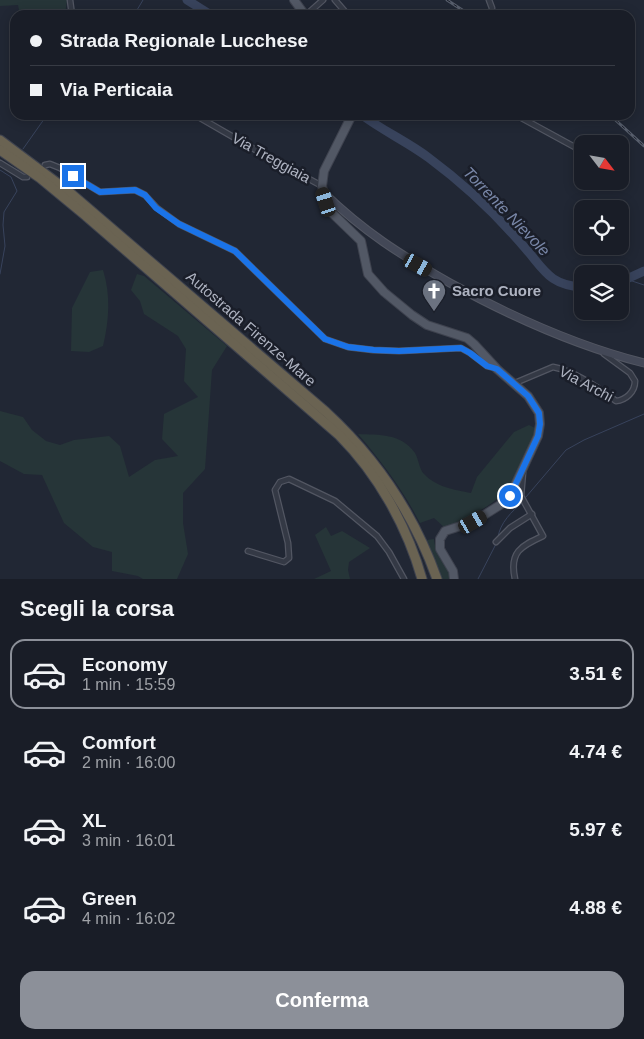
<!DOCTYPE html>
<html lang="it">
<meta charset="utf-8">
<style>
:root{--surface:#191d27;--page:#22262f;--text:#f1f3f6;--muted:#9fa2a7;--line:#373b44;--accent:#8c9099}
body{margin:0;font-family:Arial,sans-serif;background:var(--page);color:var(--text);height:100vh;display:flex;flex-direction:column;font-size:19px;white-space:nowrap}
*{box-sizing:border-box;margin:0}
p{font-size:16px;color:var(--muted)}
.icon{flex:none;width:28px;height:28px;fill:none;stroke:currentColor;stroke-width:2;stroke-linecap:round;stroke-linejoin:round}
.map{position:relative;height:579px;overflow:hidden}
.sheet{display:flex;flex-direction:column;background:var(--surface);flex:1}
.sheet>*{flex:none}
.top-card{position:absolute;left:10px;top:10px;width:625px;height:110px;border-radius:15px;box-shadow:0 2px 12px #0003,0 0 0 1px var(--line);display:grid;align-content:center;height:110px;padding:0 20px;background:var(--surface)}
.needle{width:32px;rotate:121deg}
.tools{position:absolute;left:574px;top:135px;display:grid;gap:10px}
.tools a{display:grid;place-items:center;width:55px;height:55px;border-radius:10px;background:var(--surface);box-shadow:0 2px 12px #0003,0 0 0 1px var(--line);font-size:25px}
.end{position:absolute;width:22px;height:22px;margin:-11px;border:6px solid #1a73e8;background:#fff;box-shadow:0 0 0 2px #fff}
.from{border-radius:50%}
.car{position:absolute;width:15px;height:30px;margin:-15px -8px;border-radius:6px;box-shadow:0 0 4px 1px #0007;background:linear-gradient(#222 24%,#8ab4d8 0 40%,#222 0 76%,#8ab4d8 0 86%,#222 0)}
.top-card b{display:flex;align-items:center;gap:18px;height:48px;font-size:19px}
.top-card b+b{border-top:1px solid var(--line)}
.top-card i{width:12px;height:12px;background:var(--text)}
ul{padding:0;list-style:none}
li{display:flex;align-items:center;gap:15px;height:70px;margin:0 10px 8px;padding:0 10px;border:2px solid transparent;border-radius:15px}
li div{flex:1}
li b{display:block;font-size:19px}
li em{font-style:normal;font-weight:700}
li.on{border-color:var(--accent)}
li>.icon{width:45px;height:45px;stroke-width:1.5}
h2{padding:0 20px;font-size:22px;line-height:60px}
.primary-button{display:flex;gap:10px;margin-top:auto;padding:10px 20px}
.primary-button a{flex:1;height:58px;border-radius:15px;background:var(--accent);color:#fff;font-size:20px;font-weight:700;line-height:58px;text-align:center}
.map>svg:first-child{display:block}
.green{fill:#263538}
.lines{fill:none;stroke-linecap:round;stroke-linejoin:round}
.stream{stroke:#38435c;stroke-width:1}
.river{stroke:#38435c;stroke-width:9}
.street-casing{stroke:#525662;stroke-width:7}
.secondary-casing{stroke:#525662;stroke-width:9}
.primary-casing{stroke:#3e424e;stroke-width:10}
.highway-casing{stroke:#3f434f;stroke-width:11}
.street{stroke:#343945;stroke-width:4.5}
.secondary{stroke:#434857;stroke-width:7}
.primary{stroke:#525865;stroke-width:8}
.highway{stroke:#6a6352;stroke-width:9}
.rail-casing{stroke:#585f6d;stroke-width:3}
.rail{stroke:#1a1e29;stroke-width:1;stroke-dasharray:4;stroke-linecap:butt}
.route{stroke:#1a73e8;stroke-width:6}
.labels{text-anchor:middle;stroke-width:5;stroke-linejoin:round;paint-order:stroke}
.street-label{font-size:15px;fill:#aeb3c1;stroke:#1a1e29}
.poi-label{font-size:15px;font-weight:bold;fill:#aeb3c1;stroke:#1a1e29;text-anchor:start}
.water-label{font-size:16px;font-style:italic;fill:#7987a8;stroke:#1a1e29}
</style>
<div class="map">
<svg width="644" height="579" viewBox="0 0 644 579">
<rect width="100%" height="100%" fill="#212734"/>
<!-- green -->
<g class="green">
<path d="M 0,0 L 67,0 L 65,15 L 20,15 L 18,5 L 0,6 Z"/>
<path d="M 103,270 C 111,295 109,321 103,346 L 89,352 L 71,351 L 72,308 L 90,272 Z"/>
<path d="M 137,274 L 144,276 L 227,346 L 212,370 L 205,469 L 183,493 L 183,523 L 188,554 L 177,579 L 143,579 L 138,576 L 112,571 L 112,552 L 93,547 L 64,523 L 42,475 L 24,474 L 0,461 L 0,411 L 23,417 L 32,430 L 46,441 L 60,445 L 74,440 L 109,436 L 120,446 L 129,477 L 155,460 L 178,456 L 162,439 L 164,414 L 198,397 L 184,381 L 186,349 L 178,336 L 144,314 L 140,301 L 131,290 Z"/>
<path d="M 529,425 L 537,429 C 527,450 519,477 502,494 C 487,510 464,518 445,528 L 434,518 L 420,523 C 403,490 382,462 358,434 C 379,435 401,433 415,453 C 419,460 419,469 424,474 C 436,487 455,490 471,493 L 477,477 L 514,432 Z"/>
<path d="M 326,527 L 331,536 L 342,531 L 370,548 L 349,562 L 348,570 L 350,579 L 314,579 L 331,571 L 315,535 Z"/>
<path d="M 434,539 C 434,551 448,565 451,579 L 442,579 L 427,540 Z"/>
</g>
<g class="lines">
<!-- stream -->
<g class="stream">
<path d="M 134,15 L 143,0"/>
<path d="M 23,149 L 47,115"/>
<path d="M 0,170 L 11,177 L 17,191 L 4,212 L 3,225 L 5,246 L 0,274"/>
<path d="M 626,279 L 644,285"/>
<path d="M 526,497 L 566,450 L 584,440 L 644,414"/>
<path d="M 498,537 C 500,523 512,511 522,503"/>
<path d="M 478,579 L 496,544"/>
</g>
<!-- river -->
<g class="river">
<path d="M 187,0 L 211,15"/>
<path d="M 362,115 C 383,131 408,142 429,158 C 464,184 497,215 526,249 C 545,271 550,285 582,287"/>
<path d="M 620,282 L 644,271"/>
</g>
<!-- street casing -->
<g class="street-casing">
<g id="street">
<path d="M 70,0 L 72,15"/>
<path d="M 335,0 L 348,15"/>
<path d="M 489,0 L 492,8 L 491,15"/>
<path d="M 306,15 L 323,0"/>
<path d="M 195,115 L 261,153 L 322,186"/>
<path d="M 516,115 L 582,151"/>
<path d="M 0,163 L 23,177 L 27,177"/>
<path d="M 45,165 L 50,164 L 60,168 L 100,192 L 135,190 L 145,195 L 157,208 L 179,224 L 235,251 L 325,339 L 348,347 L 373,350 L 399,351 L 461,348 L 470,353 L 487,366 L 496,368"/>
<path d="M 515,383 L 553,367 C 574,371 599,388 616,401 C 626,400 635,392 635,381 L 630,373 L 604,354"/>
<path d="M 496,542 L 510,528 L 532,514"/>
<path d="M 248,551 L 284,562 L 289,558 L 288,543 L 275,490 L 280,482 L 289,479 L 335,501 L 377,536 L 389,552 L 404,579"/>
<path d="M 515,579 C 509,552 521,546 543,536 L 521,496 L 523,473"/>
</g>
</g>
<!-- secondary casing -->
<g class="secondary-casing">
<path id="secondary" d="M 323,192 C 364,232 401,255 450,283 C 512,317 576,346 644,363"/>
</g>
<!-- primary casing -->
<g class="primary-casing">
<g id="primary">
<path d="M 294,0 L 305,15"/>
<path d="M 352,115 L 324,171 L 322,186 L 326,201 L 332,213 L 361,241 L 368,274 L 384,292 L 412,315 L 427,325 L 467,338 L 474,344 L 497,369 L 528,396 L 539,413 L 540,424 L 538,436 L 510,496 L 500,505 L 473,522 L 445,531 L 440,539 L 440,549 L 453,571 L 454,579"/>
</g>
</g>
<!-- highway casing -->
<g class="highway-casing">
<g id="highway">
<path d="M 0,140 L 68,191 L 326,412 C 377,459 414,514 437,579"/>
<path d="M 0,150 L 40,178 L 86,216 L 339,435 C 378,474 407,526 422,579"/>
</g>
</g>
<!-- street -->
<use href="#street" class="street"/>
<!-- secondary -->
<use href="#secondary" class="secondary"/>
<!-- primary -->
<use href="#primary" class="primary"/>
<!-- highway -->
<use href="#highway" class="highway"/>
<!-- rail casing -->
<g class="rail-casing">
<g id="rail">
<path d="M 447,0 L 470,15"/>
<path d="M 610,115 L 644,146"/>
</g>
</g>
<!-- rail -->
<use href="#rail" class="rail"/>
</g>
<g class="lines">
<!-- route -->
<path class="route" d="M 73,176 L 100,192 L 135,190 L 145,195 L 156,208 L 179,224 L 235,251 L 325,339 L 348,347 L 374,350 L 399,351 L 461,348 L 470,353 L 487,366 L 497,369 L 528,396 L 539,413 L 540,424 L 538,436 L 510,496"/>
</g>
<!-- icons -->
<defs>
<g id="church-pin" transform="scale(1.25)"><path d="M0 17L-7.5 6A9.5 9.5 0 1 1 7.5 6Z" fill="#6b7280" stroke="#1a1e29"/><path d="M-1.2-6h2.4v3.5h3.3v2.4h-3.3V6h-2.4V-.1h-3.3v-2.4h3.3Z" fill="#fff"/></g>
</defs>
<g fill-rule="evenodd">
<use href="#church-pin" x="434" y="291"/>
</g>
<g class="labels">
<!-- street labels -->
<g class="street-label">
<text transform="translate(271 158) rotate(29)" y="5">Via Treggiaia</text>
<text transform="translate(251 329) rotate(41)" y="5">Autostrada Firenze-Mare</text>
<text transform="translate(586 384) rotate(28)" y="5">Via Archi</text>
</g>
<!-- poi labels -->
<g class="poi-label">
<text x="452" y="296">Sacro Cuore</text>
</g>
<!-- water labels -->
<g class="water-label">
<text transform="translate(507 211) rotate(46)" y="6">Torrente Nievole</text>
</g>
</g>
</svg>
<div class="tools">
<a><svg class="needle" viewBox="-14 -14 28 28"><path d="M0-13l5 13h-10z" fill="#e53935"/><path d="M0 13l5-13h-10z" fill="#9fa2a7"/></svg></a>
<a><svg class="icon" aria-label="locate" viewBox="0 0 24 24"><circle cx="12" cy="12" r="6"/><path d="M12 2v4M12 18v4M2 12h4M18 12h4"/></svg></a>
<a><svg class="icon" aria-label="layers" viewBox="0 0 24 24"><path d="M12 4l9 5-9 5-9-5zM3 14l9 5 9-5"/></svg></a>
</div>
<i class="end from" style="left:510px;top:496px"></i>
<i class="end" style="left:73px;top:176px"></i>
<i class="car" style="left:326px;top:202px;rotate:342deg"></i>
<i class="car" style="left:418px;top:265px;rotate:119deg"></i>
<i class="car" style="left:473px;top:522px;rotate:60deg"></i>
<div class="top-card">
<b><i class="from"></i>Strada Regionale Lucchese</b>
<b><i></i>Via Perticaia</b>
</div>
</div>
<section class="sheet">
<h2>Scegli la corsa</h2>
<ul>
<li class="on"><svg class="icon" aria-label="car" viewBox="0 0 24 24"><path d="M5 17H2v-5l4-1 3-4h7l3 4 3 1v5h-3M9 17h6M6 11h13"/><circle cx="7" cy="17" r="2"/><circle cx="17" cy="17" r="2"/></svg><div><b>Economy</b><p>1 min · 15:59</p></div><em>3.51 €</em></li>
<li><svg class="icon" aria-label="car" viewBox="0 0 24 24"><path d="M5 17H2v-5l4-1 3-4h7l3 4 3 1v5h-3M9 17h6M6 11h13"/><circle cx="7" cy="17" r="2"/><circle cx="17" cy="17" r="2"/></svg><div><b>Comfort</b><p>2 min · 16:00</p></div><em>4.74 €</em></li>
<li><svg class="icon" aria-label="car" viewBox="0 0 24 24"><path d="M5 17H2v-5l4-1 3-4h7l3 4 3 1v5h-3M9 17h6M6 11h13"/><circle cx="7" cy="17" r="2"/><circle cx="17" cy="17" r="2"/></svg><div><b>XL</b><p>3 min · 16:01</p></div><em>5.97 €</em></li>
<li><svg class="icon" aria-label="car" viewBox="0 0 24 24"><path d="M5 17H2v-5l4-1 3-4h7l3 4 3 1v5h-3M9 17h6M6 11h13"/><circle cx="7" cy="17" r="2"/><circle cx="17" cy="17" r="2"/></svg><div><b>Green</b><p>4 min · 16:02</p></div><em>4.88 €</em></li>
</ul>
<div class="primary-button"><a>Conferma</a></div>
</section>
